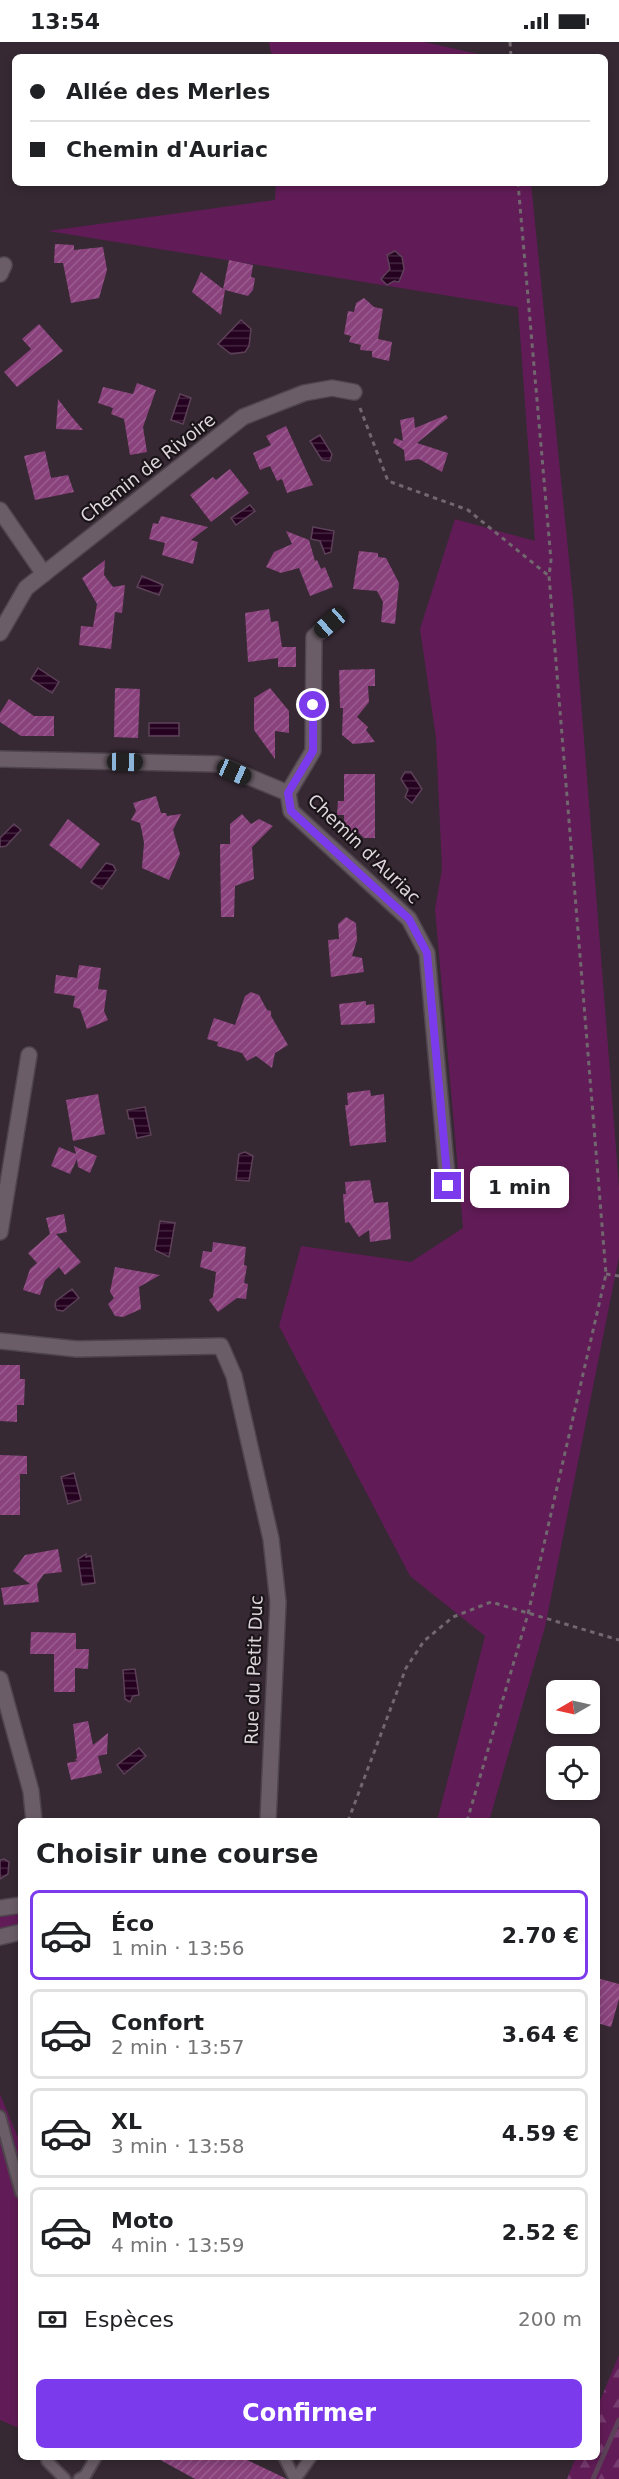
<!DOCTYPE html>
<html lang="fr">
<meta charset="utf-8">
<style>
:root{--surface:#fff;--page:#f6f6f6;--text:#202124;--muted:#757577;--line:#e0e0e0;--accent:#7c3aed}
body{margin:0;font-family:"DejaVu Sans",sans-serif;background:var(--page);color:var(--text);height:100vh;display:flex;flex-direction:column;font-size:22px;white-space:nowrap}
*{box-sizing:border-box;margin:0}
p{font-size:20px;color:var(--muted)}
.icon{flex:none;width:33px;height:33px;fill:none;stroke:currentColor;stroke-width:2;stroke-linecap:round;stroke-linejoin:round}
.map{position:relative;flex:1;overflow:hidden}
.panel{position:absolute;left:18px;top:1776px;width:582px;height:642px;display:flex;flex-direction:column;background:var(--surface);border-radius:9px;box-shadow:0 3px 9px #0003}
.panel>*{flex:none}
.top-card{position:absolute;left:12px;top:12px;width:596px;height:132px;border-radius:9px;box-shadow:0 3px 9px #0003;display:grid;align-content:center;height:132px;padding:0 18px;background:var(--surface)}
.needle{width:39px;rotate:261deg}
.fabs{position:absolute;left:546px;top:1638px;display:grid;gap:12px}
.fabs a{display:grid;place-items:center;width:54px;height:54px;border-radius:9px;background:var(--surface);box-shadow:0 3px 9px #0003;font-size:30px}
.end{position:absolute;width:27px;height:27px;margin:-14px;border:8px solid #7c3aed;background:#fff;box-shadow:0 0 0 3px #fff}
.from{border-radius:50%}
.bubble{position:absolute;height:42px;border-radius:9px;background:var(--surface);box-shadow:0 3px 9px #0003;font-size:20px;font-weight:700;line-height:42px;text-align:center}
.car{position:absolute;width:18px;height:36px;margin:-18px -9px;border-radius:8px;box-shadow:0 0 4px 2px #0007;background:linear-gradient(#222 24%,#8ab4d8 0 40%,#222 0 76%,#8ab4d8 0 86%,#222 0)}
.top-card b{display:flex;align-items:center;gap:21px;height:57px;font-size:22px}
.top-card b+b{border-top:2px solid var(--line)}
.top-card i{width:15px;height:15px;background:var(--text)}
ul{padding:0;list-style:none}
li{display:flex;align-items:center;gap:18px;height:90px;margin:0 12px 9px;padding:0 6px;border:3px solid var(--line);border-radius:9px}
li div{flex:1}
li b{display:block;font-size:22px}
li em{font-style:normal;font-weight:700}
li.current{border-color:var(--accent)}
li>.icon{width:54px;height:54px;stroke-width:1.5}
h2{padding:0 18px;font-size:27px;line-height:72px}
.pay{display:flex;align-items:center;gap:15px;height:66px;padding:0 18px;font-size:22px}
.pay p{margin-inline-start:auto}
.action{display:flex;gap:12px;margin-top:auto;padding:12px 18px}
.action a{flex:1;height:69px;border-radius:9px;background:var(--accent);color:#fff;font-size:24px;font-weight:700;line-height:69px;text-align:center}
.status{display:flex;justify-content:space-between;align-items:center;height:42px;padding:0 30px;background:var(--surface);direction:ltr}
.status svg{height:16px;fill:currentColor}
.map>svg:first-child{display:block}
.green{fill:#611c57}
.forest{fill:url(#forest-firs)}
.water{fill:url(#water-rules);stroke:#5c4158;stroke-width:1.5}
.lines{fill:none;stroke-linecap:round;stroke-linejoin:round}
.stream{stroke:#5c4158;stroke-width:5}
.building{fill:url(#building-hatch)}
.lane-casing{stroke:#4f454d;stroke-width:14}
.street-casing{stroke:#4f454d;stroke-width:18}
.path{stroke:#72676f;stroke-width:3;stroke-dasharray:4.5 4.5;stroke-linecap:butt}
.lane{stroke:#6b5d67;stroke-width:10}
.street{stroke:#6b5d67;stroke-width:15}
.route{stroke:#7c3aed;stroke-width:8}
.labels{text-anchor:middle;stroke-width:4.5;stroke-linejoin:round;paint-order:stroke}
.street-label{font-size:18px;fill:#ddd5db;stroke:#1a1419}
</style>
<div class="status"><b>13:54</b><svg viewBox="0 0 49 12"><path d="M0 12V9h3v3zM5 12V6h3v6zM10 12V3h3v9zM15 12V0h3v12zM26 1h20v11H26zM47 4h2v5h-2z"/></svg></div>
<div class="map">
<svg width="619" height="2437" viewBox="0 0 619 2437">
<defs>
<pattern id="forest-firs" width="22" height="20" patternUnits="userSpaceOnUse" patternTransform="scale(1.5)"><rect width="22" height="20" fill="#611c57"/><path d="M5 1l3.5 6h-7zM16 11l3.5 6h-7z" fill="#773c6f"/></pattern>
<pattern id="water-rules" width="6" height="5" patternUnits="userSpaceOnUse" patternTransform="scale(1.5)"><rect width="6" height="5" fill="#250220"/><path d="M0 2.5h6" fill="none" stroke="#442640"/></pattern>
<pattern id="building-hatch" width="6" height="6" patternUnits="userSpaceOnUse" patternTransform="scale(1.5)"><rect width="6" height="6" fill="#8a427d"/><path d="M-1 1l2-2M0 6l6-6M5 7l2-2" fill="none" stroke="#9a5c8f"/></pattern>
</defs>
<rect width="100%" height="100%" fill="#362933"/>
<!-- green -->
<g class="green">
<path d="M 269,0 L 424,0 L 492,15 L 272,15 Z"/>
<path d="M 276,141 L 531,141 L 573,557 L 619,1145 L 619,1215 L 545,1585 L 489,1779 L 437,1779 L 485,1594 L 410,1534 L 279,1284 L 301,1204 L 411,1220 L 463,1186 L 435,867 L 442,827 L 436,696 L 420,587 L 455,477 L 535,499 L 518,265 L 48,189 L 275,158 Z"/>
<path d="M 10,1870 L 21,1871 L 21,1885 L 0,1890 L 0,1872 Z"/>
<path d="M 0,2052 L 21,2103 L 21,2387 L 0,2378 Z"/>
</g>
<!-- forest -->
<path class="forest" d="M 619,2313 L 619,2437 L 567,2437 L 576,2415 L 597,2415 L 597,2366 Z"/>
<!-- water -->
<g class="water">
<path d="M 395,209 L 402,215 L 404,227 L 399,240 L 394,239 L 387,243 L 381,237 L 390,227 L 387,213 Z"/>
<path d="M 241,278 L 251,287 L 249,304 L 245,310 L 231,312 L 218,302 Z"/>
<path d="M 180,352 L 191,356 L 183,382 L 171,378 Z"/>
<path d="M 320,393 L 332,412 L 330,419 L 322,418 L 310,399 Z"/>
<path d="M 250,463 L 255,469 L 236,483 L 231,476 Z"/>
<path d="M 313,485 L 334,489 L 331,510 L 325,512 L 320,499 L 311,497 Z"/>
<path d="M 142,534 L 163,543 L 159,553 L 137,545 Z"/>
<path d="M 38,626 L 59,640 L 52,651 L 31,637 Z"/>
<rect x="149" y="681" width="30" height="13"/>
<path d="M 405,730 L 411,730 L 422,747 L 412,761 L 405,755 L 408,748 L 401,737 Z"/>
<path d="M 14,782 L 21,788 L 6,804 L 0,805 L 0,796 Z"/>
<path d="M 106,821 L 113,823 L 116,828 L 102,847 L 91,840 Z"/>
<path d="M 145,1065 L 151,1093 L 137,1096 L 133,1077 L 129,1077 L 127,1068 Z"/>
<path d="M 245,1110 L 253,1114 L 249,1139 L 236,1138 L 239,1112 Z"/>
<path d="M 160,1179 L 175,1181 L 169,1215 L 155,1208 Z"/>
<path d="M 72,1247 L 79,1256 L 63,1269 L 57,1268 L 55,1264 L 56,1259 Z"/>
<path d="M 74,1431 L 81,1458 L 68,1462 L 61,1435 Z"/>
<path d="M 86,1512 L 86,1515 L 91,1514 L 95,1541 L 82,1543 L 78,1517 Z"/>
<path d="M 135,1627 L 139,1653 L 133,1654 L 130,1660 L 125,1657 L 123,1628 Z"/>
<path d="M 139,1706 L 146,1714 L 124,1732 L 117,1723 Z"/>
<path d="M 4,1817 L 9,1820 L 8,1832 L 0,1837 L 0,1818 Z"/>
</g>
<g class="lines">
<!-- stream -->
<path class="stream" d="M 593,2437 L 619,2378"/>
</g>
<!-- building -->
<g class="building">
<path d="M 55,202 L 74,203 L 74,208 L 103,205 L 107,228 L 99,256 L 71,261 L 63,221 L 54,221 Z"/>
<path d="M 229,218 L 253,223 L 251,235 L 255,236 L 253,248 L 248,254 L 225,248 L 221,273 L 192,250 L 201,230 L 223,247 Z"/>
<path d="M 364,256 L 374,265 L 383,267 L 378,297 L 392,300 L 389,319 L 372,315 L 372,309 L 360,308 L 361,303 L 349,300 L 351,294 L 344,292 L 348,269 L 354,270 L 356,261 Z"/>
<path d="M 39,282 L 63,309 L 17,345 L 4,330 L 31,307 L 22,297 Z"/>
<path d="M 137,341 L 156,348 L 143,385 L 147,410 L 130,413 L 124,377 L 111,372 L 113,366 L 98,361 L 103,345 L 133,352 Z"/>
<path d="M 58,357 L 71,374 L 83,388 L 56,387 Z"/>
<path d="M 446,373 L 448,376 L 417,401 L 448,411 L 442,430 L 419,417 L 405,419 L 404,408 L 393,401 L 395,396 L 403,399 L 400,378 L 414,375 L 415,386 Z"/>
<path d="M 286,384 L 313,443 L 287,451 L 282,437 L 277,439 L 270,424 L 260,428 L 253,411 L 271,403 L 266,394 Z"/>
<path d="M 45,409 L 51,436 L 68,433 L 74,450 L 35,458 L 24,414 Z"/>
<path d="M 230,427 L 249,451 L 211,480 L 190,453 L 213,435 L 216,438 Z"/>
<path d="M 161,474 L 208,485 L 191,498 L 198,500 L 193,522 L 162,513 L 165,501 L 149,497 L 153,481 L 158,482 Z"/>
<path d="M 286,489 L 309,498 L 315,519 L 317,518 L 321,527 L 325,525 L 333,545 L 310,554 L 299,526 L 281,531 L 266,525 L 274,510 L 292,502 Z"/>
<path d="M 359,509 L 378,511 L 378,515 L 386,516 L 399,541 L 395,582 L 381,580 L 383,560 L 377,549 L 353,547 Z"/>
<path d="M 105,518 L 104,533 L 113,545 L 125,543 L 122,571 L 115,570 L 111,607 L 79,603 L 81,584 L 93,585 L 97,562 L 82,536 Z"/>
<path d="M 269,567 L 271,580 L 278,579 L 282,605 L 296,605 L 296,625 L 278,625 L 278,616 L 248,620 L 245,571 Z"/>
<path d="M 375,627 L 375,644 L 368,644 L 369,660 L 357,675 L 368,685 L 366,688 L 375,700 L 353,702 L 342,693 L 343,666 L 340,666 L 339,628 Z"/>
<path d="M 115,646 L 140,647 L 138,696 L 114,695 Z"/>
<path d="M 270,646 L 289,669 L 289,691 L 275,689 L 275,717 L 254,688 L 254,656 Z"/>
<path d="M 9,657 L 34,674 L 54,674 L 54,694 L 21,694 L 0,680 L 0,671 Z"/>
<path d="M 344,732 L 375,732 L 375,796 L 364,796 L 358,790 L 344,790 L 344,773 L 337,773 L 338,759 L 344,759 Z"/>
<path d="M 156,754 L 161,771 L 166,771 L 167,774 L 181,772 L 173,788 L 180,812 L 169,838 L 142,826 L 144,801 L 142,790 L 140,781 L 131,778 L 136,769 L 133,761 Z"/>
<path d="M 242,772 L 251,782 L 259,777 L 273,784 L 252,805 L 254,837 L 235,844 L 234,875 L 221,875 L 220,802 L 230,802 L 230,782 Z"/>
<path d="M 68,777 L 100,802 L 81,827 L 49,803 Z"/>
<path d="M 346,875 L 356,881 L 357,898 L 352,914 L 362,916 L 364,930 L 331,935 L 328,898 L 339,897 L 338,882 Z"/>
<path d="M 79,923 L 101,926 L 98,947 L 107,948 L 104,969 L 108,978 L 87,987 L 80,967 L 73,965 L 75,954 L 54,951 L 56,933 L 77,936 Z"/>
<path d="M 251,950 L 259,953 L 267,968 L 271,969 L 271,974 L 288,1003 L 275,1011 L 272,1026 L 256,1014 L 247,1019 L 242,1011 L 217,1004 L 218,1000 L 207,997 L 214,976 L 235,983 L 245,954 Z"/>
<path d="M 366,959 L 366,963 L 374,962 L 375,981 L 341,983 L 339,962 Z"/>
<path d="M 370,1048 L 371,1054 L 384,1052 L 386,1100 L 350,1104 L 345,1063 L 348,1063 L 347,1051 Z"/>
<path d="M 98,1052 L 105,1092 L 73,1099 L 66,1058 Z"/>
<path d="M 74,1104 L 97,1114 L 90,1131 L 78,1125 L 77,1117 L 70,1132 L 51,1124 L 59,1105 L 76,1112 Z"/>
<path d="M 370,1138 L 374,1161 L 388,1160 L 391,1197 L 370,1200 L 369,1188 L 359,1195 L 349,1180 L 345,1181 L 343,1152 L 346,1152 L 345,1140 Z"/>
<path d="M 64,1172 L 67,1190 L 56,1192 L 81,1220 L 65,1233 L 59,1225 L 45,1238 L 40,1253 L 23,1248 L 30,1227 L 37,1221 L 28,1211 L 50,1192 L 46,1176 Z"/>
<path d="M 213,1200 L 246,1205 L 244,1223 L 247,1224 L 244,1241 L 248,1242 L 246,1257 L 237,1256 L 218,1270 L 209,1258 L 213,1255 L 216,1230 L 200,1225 L 203,1209 L 212,1210 Z"/>
<path d="M 115,1225 L 160,1233 L 139,1245 L 141,1267 L 123,1275 L 115,1274 L 108,1262 L 114,1256 L 110,1250 Z"/>
<path d="M 0,1323 L 20,1323 L 20,1337 L 25,1337 L 24,1363 L 17,1363 L 17,1380 L 0,1379 Z"/>
<path d="M 0,1413 L 27,1414 L 27,1432 L 20,1432 L 20,1473 L 0,1473 Z"/>
<path d="M 58,1507 L 62,1530 L 44,1532 L 37,1542 L 39,1560 L 4,1563 L 1,1546 L 30,1542 L 13,1529 L 25,1513 Z"/>
<path d="M 31,1590 L 76,1591 L 76,1607 L 89,1607 L 88,1627 L 75,1626 L 75,1650 L 54,1650 L 54,1612 L 30,1612 Z"/>
<path d="M 88,1679 L 93,1703 L 108,1691 L 107,1712 L 98,1714 L 102,1731 L 71,1738 L 67,1721 L 78,1719 L 75,1718 L 77,1716 L 73,1682 Z"/>
<path d="M 597,1936 L 619,1942 L 619,1957 L 611,1985 L 597,1981 Z"/>
<path d="M 155,2415 L 241,2415 L 287,2437 L 195,2437 Z"/>
</g>
<g class="lines">
<!-- lane casing -->
<g class="lane-casing">
<g id="lane">
<path d="M 0,2074 L 21,2151"/>
<path d="M 47,2415 L 47,2419 L 65,2437"/>
<path d="M 284,2415 L 295,2437"/>
<path d="M 296,2436 L 311,2415"/>
<path d="M 79,2437 L 85,2434 L 96,2415"/>
</g>
</g>
<!-- street casing -->
<g class="street-casing">
<g id="street">
<path d="M 0,232 L 4,223"/>
<path d="M 0,468 L 44,532"/>
<path d="M 0,591 L 26,546 L 243,375 L 304,351 L 332,346 L 354,350"/>
<path d="M 0,717 L 218,722 L 288,751 L 291,769 L 409,877 L 427,911 L 448,1144"/>
<path d="M 288,751 L 313,709 L 314,595 L 330,581"/>
<path d="M 0,1190 L 29,1013"/>
<path d="M 0,1299 L 77,1307 L 221,1304 L 234,1334 L 271,1497 L 278,1560 L 268,1779"/>
<path d="M 0,1637 L 31,1749 L 34,1779"/>
<path d="M 0,1866 L 21,1863"/>
<path d="M 0,1895 L 21,1890"/>
</g>
</g>
<!-- path -->
<g class="path">
<path d="M 510,0 L 511,15"/>
<path d="M 360,366 L 388,439 L 468,468 L 549,534"/>
<path d="M 606,1232 L 619,1234"/>
<path d="M 348,1779 L 406,1626 L 424,1599 L 453,1575 L 491,1560 L 619,1598"/>
<path d="M 467,1779 L 528,1572 L 606,1232 L 549,534 L 551,518 L 518,141"/>
</g>
<!-- lane -->
<use href="#lane" class="lane"/>
<!-- street -->
<use href="#street" class="street"/>
</g>
<g class="lines">
<!-- route -->
<path class="route" d="M 313,663 L 313,709 L 288,751 L 291,769 L 409,877 L 427,911 L 448,1144"/>
</g>
<g class="labels">
<!-- street labels -->
<g class="street-label">
<text transform="translate(148 426) rotate(-38)" y="6">Chemin de Rivoire</text>
<text transform="translate(364 807) rotate(44)" y="6">Chemin d'Auriac</text>
<text transform="translate(254 1628) rotate(-88)" y="6">Rue du Petit Duc</text>
</g>
</g>
</svg>
<div class="fabs">
<a><svg class="needle" viewBox="-14 -14 28 28"><path d="M0-13l5 13h-10z" fill="#e53935"/><path d="M0 13l5-13h-10z" fill="#757577"/></svg></a>
<a><svg class="icon" aria-label="locate" viewBox="0 0 24 24"><circle cx="12" cy="12" r="6"/><path d="M12 2v4M12 18v4M2 12h4M18 12h4"/></svg></a>
</div>
<i class="end from" style="left:313px;top:663px"></i>
<i class="end" style="left:448px;top:1144px"></i>
<div class="bubble" style="left:470px;top:1124px;width:99px">1 min</div>
<i class="car" style="left:330px;top:581px;rotate:229deg"></i>
<i class="car" style="left:125px;top:720px;rotate:91deg"></i>
<i class="car" style="left:234px;top:730px;rotate:114deg"></i>
<div class="top-card">
<b><i class="from"></i>Allée des Merles</b>
<b><i></i>Chemin d'Auriac</b>
</div>
<section class="panel">
<h2>Choisir une course</h2>
<ul>
<li class="current"><svg class="icon" aria-label="car" viewBox="0 0 24 24"><path d="M5 17H2v-5l4-1 3-4h7l3 4 3 1v5h-3M9 17h6M6 11h13"/><circle cx="7" cy="17" r="2"/><circle cx="17" cy="17" r="2"/></svg><div><b>Éco</b><p>1 min · 13:56</p></div><em>2.70 €</em></li>
<li><svg class="icon" aria-label="car" viewBox="0 0 24 24"><path d="M5 17H2v-5l4-1 3-4h7l3 4 3 1v5h-3M9 17h6M6 11h13"/><circle cx="7" cy="17" r="2"/><circle cx="17" cy="17" r="2"/></svg><div><b>Confort</b><p>2 min · 13:57</p></div><em>3.64 €</em></li>
<li><svg class="icon" aria-label="car" viewBox="0 0 24 24"><path d="M5 17H2v-5l4-1 3-4h7l3 4 3 1v5h-3M9 17h6M6 11h13"/><circle cx="7" cy="17" r="2"/><circle cx="17" cy="17" r="2"/></svg><div><b>XL</b><p>3 min · 13:58</p></div><em>4.59 €</em></li>
<li><svg class="icon" aria-label="car" viewBox="0 0 24 24"><path d="M5 17H2v-5l4-1 3-4h7l3 4 3 1v5h-3M9 17h6M6 11h13"/><circle cx="7" cy="17" r="2"/><circle cx="17" cy="17" r="2"/></svg><div><b>Moto</b><p>4 min · 13:59</p></div><em>2.52 €</em></li>
</ul>
<div class="pay"><svg class="icon" aria-label="cash" viewBox="0 0 24 24"><path d="M3 7h18v10H3z"/><circle cx="12" cy="12" r="2"/></svg>Espèces<p>200 m</p></div>
<div class="action"><a>Confirmer</a></div>
</section>
</div>
